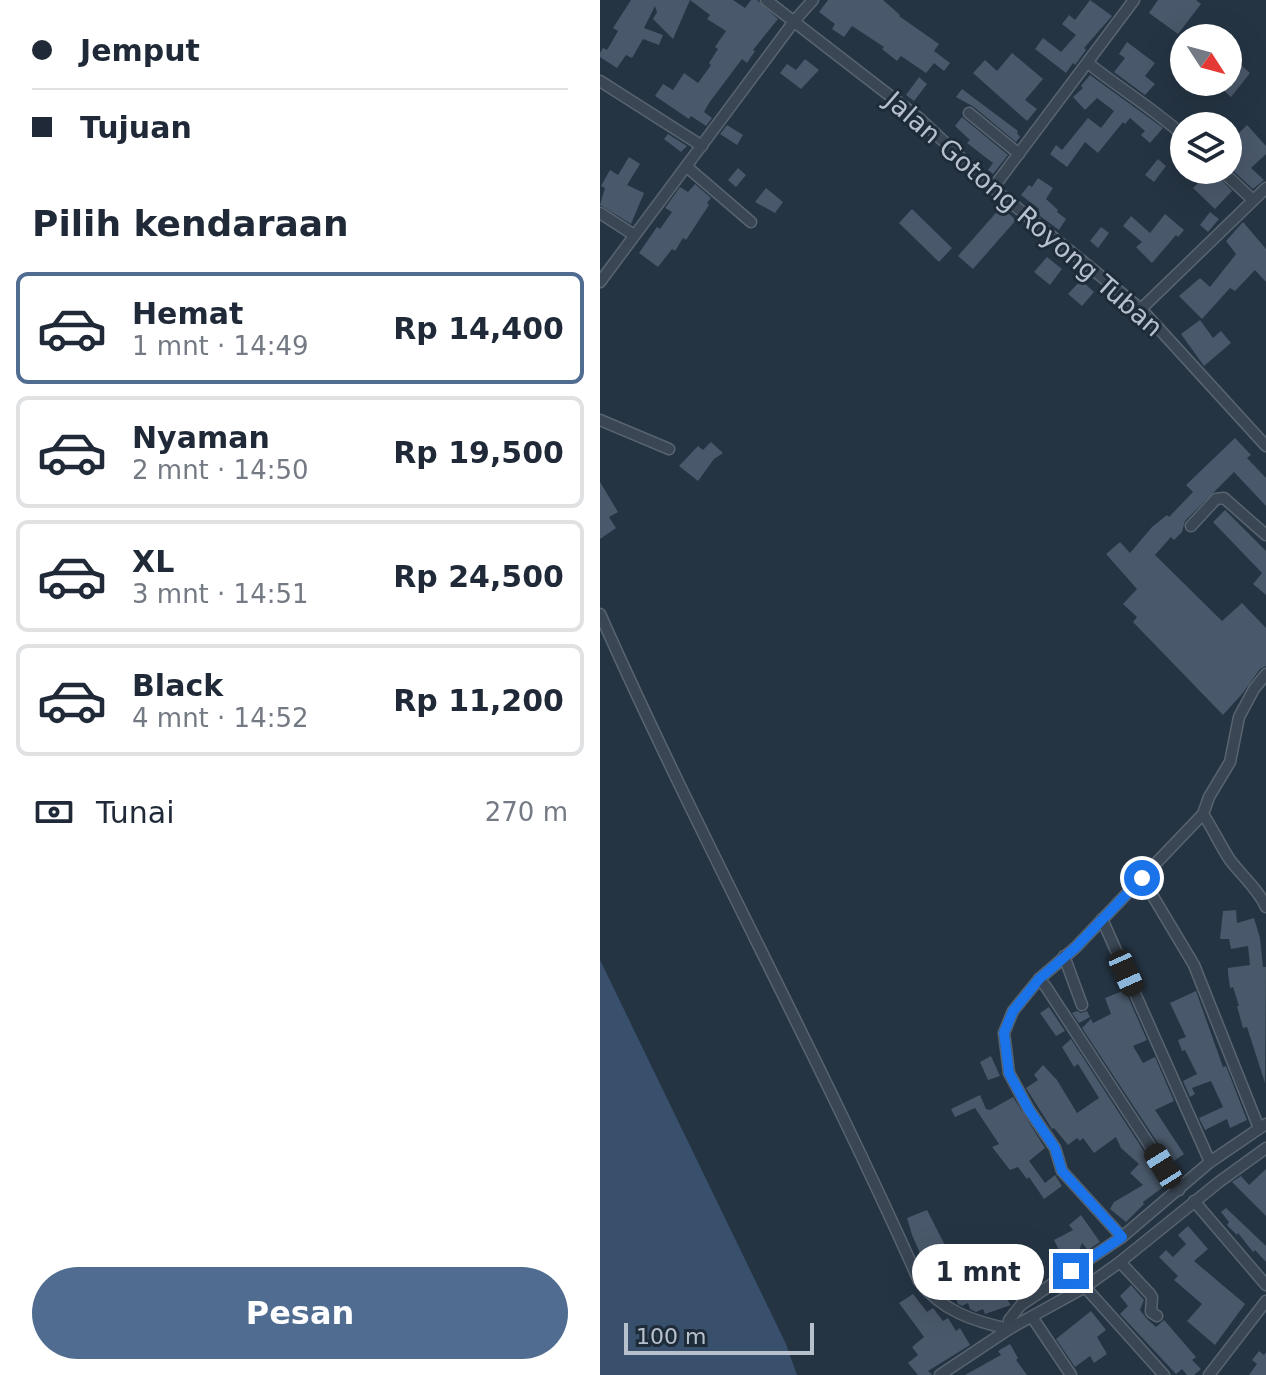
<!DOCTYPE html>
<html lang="id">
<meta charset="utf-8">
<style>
:root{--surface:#fff;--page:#f2f2f3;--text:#1f2937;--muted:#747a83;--line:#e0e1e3;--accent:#506c90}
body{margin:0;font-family:"DejaVu Sans",sans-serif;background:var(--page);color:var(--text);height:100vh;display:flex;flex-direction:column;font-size:30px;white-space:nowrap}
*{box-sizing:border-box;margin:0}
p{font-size:26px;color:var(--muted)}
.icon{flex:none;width:44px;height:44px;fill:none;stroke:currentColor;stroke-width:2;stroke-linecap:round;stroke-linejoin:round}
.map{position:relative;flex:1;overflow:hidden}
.sheet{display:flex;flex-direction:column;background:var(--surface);width:600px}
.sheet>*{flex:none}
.top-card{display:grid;align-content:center;height:176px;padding:0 32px;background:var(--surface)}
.needle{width:52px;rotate:126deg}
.tools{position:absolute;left:570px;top:24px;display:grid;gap:16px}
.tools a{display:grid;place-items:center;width:72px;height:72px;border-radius:50%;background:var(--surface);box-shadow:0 8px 32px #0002;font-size:40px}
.scale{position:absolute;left:24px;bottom:20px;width:190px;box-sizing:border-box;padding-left:8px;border:4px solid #b7c1cd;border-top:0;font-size:22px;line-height:28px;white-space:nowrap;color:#b7c1cd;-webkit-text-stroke:6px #1e2b38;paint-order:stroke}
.end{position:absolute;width:36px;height:36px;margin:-18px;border:10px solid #1a73e8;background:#fff;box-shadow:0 0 0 4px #fff}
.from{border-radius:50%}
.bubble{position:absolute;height:56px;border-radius:28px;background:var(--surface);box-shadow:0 8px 32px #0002;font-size:26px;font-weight:700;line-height:56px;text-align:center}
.car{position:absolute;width:24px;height:48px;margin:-24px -12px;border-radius:10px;box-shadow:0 0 6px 2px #0007;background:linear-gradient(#222 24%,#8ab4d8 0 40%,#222 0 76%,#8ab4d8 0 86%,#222 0)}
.top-card b{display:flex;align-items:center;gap:28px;height:76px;font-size:30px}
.top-card b+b{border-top:2px solid var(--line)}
.top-card i{width:20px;height:20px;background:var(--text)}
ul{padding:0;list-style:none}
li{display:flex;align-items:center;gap:24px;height:112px;margin:0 16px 12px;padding:0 16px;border:4px solid var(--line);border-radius:12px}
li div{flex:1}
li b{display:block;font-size:30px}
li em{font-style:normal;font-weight:700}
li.active{border-color:var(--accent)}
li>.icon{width:72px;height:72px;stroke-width:1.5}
h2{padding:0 32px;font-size:36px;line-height:96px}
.pay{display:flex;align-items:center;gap:20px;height:88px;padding:0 32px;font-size:30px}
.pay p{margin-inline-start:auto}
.cta{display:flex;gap:16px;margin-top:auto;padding:16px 32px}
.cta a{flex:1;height:92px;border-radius:48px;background:var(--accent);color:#fff;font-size:32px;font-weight:700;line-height:92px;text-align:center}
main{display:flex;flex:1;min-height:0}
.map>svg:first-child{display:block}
.water{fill:#38506b}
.building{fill:#49586a}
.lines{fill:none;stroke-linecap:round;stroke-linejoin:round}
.street-casing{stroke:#586470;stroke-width:13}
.street{stroke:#3a4653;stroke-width:10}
.route{stroke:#1a73e8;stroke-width:10}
.labels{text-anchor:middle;stroke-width:6;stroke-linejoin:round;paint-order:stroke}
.street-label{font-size:26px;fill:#b7c1cd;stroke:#1e2b38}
</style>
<main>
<section class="sheet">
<div class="top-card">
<b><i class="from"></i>Jemput</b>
<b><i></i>Tujuan</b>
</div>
<h2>Pilih kendaraan</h2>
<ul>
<li class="active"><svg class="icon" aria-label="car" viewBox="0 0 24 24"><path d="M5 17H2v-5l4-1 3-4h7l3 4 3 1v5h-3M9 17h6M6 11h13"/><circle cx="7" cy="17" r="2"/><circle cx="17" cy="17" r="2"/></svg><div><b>Hemat</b><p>1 mnt · 14:49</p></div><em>Rp 14,400</em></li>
<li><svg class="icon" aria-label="car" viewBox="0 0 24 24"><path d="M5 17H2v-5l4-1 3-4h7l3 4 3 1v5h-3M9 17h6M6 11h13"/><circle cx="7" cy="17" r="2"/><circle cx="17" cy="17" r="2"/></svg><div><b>Nyaman</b><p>2 mnt · 14:50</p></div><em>Rp 19,500</em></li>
<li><svg class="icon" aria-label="car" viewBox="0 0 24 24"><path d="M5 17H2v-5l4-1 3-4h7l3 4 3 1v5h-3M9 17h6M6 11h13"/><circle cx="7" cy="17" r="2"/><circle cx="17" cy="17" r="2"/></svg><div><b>XL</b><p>3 mnt · 14:51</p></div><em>Rp 24,500</em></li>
<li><svg class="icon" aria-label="car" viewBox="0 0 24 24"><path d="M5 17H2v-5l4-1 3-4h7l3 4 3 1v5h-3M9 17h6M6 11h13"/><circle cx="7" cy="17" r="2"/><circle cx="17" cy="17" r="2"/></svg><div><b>Black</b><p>4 mnt · 14:52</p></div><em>Rp 11,200</em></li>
</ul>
<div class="pay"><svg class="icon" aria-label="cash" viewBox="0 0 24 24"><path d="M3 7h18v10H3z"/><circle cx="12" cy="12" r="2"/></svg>Tunai<p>270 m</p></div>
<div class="cta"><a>Pesan</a></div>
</section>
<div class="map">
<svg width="666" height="1375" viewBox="0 0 666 1375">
<rect width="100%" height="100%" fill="#253443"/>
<!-- water -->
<path class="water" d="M 0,960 L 186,1344 L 197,1375 L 0,1375 Z"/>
<!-- building -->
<g class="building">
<path d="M 31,0 L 90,0 L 73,39 L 53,19 L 57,12 L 55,6 L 44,28 L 63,35 L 59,45 L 43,39 L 32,58 L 26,55 L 17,68 L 0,57 L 0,53 L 3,48 L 7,50 L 18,31 L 13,28 Z"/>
<path d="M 90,0 L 133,0 L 145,8 L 151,0 L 157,0 L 178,19 L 153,50 L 155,51 L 147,63 L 142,59 L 109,103 L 104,112 L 112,118 L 106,126 L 91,116 L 89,119 L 55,96 L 63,84 L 73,90 L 84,73 L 98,83 L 111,65 L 109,63 L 118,49 L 115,47 L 126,31 L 107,19 L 110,15 Z"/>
<path d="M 228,0 L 283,0 L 300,15 L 299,16 L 339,44 L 334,51 L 350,63 L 344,71 L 334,63 L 326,73 L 301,56 L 297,61 L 282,49 L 284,47 L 252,26 L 244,37 L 232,29 L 235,24 L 219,12 Z"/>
<path d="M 490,0 L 512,16 L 484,48 L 486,50 L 475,65 L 473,63 L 466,73 L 435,49 L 443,38 L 461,52 L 476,35 L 462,24 L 469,15 L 475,20 Z"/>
<path d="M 558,0 L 596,0 L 601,4 L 578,34 L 549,13 Z"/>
<path d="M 527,42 L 555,63 L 545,76 L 555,84 L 545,95 L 514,72 L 525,58 L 519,54 Z"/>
<path d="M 412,53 L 443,79 L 425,100 L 437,109 L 427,121 L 373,73 L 385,60 L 397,71 Z"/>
<path d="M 205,59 L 219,70 L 201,89 L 180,73 L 187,64 L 196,70 Z"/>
<path d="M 635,60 L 650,73 L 631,97 L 615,82 L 628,82 L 628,68 Z"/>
<path d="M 490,75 L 563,128 L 550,143 L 541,135 L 545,131 L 530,118 L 525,124 L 523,122 L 498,153 L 485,142 L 467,167 L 450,154 L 456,145 L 462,150 L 488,118 L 501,128 L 514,111 L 497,98 L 485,110 L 473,97 L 483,88 L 481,86 Z"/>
<path d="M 319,77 L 327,84 L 314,101 L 306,95 Z"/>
<path d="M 362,89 L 418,131 L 417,133 L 420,137 L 416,142 L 374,107 L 356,97 Z"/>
<path d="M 362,117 L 408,155 L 393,174 L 388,170 L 393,163 L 367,143 L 370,140 L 355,126 Z"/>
<path d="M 127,125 L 143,135 L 137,145 L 120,134 Z"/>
<path d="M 647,125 L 666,146 L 666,154 L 651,168 L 664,180 L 653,189 L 628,166 L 628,129 L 636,136 Z"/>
<path d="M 68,134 L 87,146 L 81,152 L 64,139 Z"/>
<path d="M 29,157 L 40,164 L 27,185 L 44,193 L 31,224 L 0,205 L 5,188 L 1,186 L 10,170 L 18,175 Z"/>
<path d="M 558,159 L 566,166 L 554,182 L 545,175 Z"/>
<path d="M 138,168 L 146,175 L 136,187 L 128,180 Z"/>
<path d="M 612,170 L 632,191 L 615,209 L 593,188 Z"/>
<path d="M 438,178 L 453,188 L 446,199 L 458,210 L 457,212 L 466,219 L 459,230 L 436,213 L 439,209 L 421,195 L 429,185 L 432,187 Z"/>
<path d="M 95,184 L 111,198 L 107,203 L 109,205 L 86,240 L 83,238 L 75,251 L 72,249 L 58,267 L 39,253 L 57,227 L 60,229 L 72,212 L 65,208 L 80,187 L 88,192 Z"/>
<path d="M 166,188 L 183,202 L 175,213 L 155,202 Z"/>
<path d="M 401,207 L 416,220 L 373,269 L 358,256 Z"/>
<path d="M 312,209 L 352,248 L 339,262 L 299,223 Z"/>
<path d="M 610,212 L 619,219 L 608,232 L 600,225 Z"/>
<path d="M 565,214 L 584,230 L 578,237 L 576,235 L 552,263 L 536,247 L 542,242 L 523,226 L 531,216 L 550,233 Z"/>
<path d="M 643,222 L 666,249 L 666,282 L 655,270 L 635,291 L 630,288 L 602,319 L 579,296 L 600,278 L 610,287 L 636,254 L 626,241 Z"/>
<path d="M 501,227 L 509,233 L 498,248 L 490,241 Z"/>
<path d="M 447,257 L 462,269 L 450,285 L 434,272 Z"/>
<path d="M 481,280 L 494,292 L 482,306 L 468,294 Z"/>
<path d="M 600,320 L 613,338 L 621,331 L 631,343 L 604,366 L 581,334 Z"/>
<path d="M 635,438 L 651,455 L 647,458 L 666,478 L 666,506 L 634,472 L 585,521 L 582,532 L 574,540 L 571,537 L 555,555 L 622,621 L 642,603 L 666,628 L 666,666 L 660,669 L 642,694 L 623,715 L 533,622 L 537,617 L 523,604 L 537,589 L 506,554 L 520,542 L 530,553 L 552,527 L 567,515 L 569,517 L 593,492 L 586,485 Z"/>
<path d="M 111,442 L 123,453 L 114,459 L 98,481 L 79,466 L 98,446 L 103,450 Z"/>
<path d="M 0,482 L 18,512 L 9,517 L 16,528 L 0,539 Z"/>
<path d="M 625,510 L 666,551 L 666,595 L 653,584 L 662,573 L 613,522 Z"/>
<path d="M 636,910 L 637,923 L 654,918 L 660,938 L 663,967 L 666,967 L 665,1083 L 647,1027 L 643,1028 L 637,1006 L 639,1006 L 633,987 L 630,988 L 628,973 L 628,968 L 650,965 L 648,946 L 631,949 L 629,939 L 620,939 L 623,911 Z"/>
<path d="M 525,990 L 547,1040 L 533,1046 L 543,1063 L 555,1057 L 574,1101 L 555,1110 L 584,1154 L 571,1163 L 482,1028 L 491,1019 L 493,1023 L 511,1014 L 505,998 Z"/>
<path d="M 596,991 L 623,1067 L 626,1066 L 647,1120 L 630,1128 L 627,1119 L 605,1130 L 599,1118 L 623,1107 L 611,1081 L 592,1088 L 595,1094 L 590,1097 L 583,1081 L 597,1074 L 585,1050 L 582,1051 L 578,1040 L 586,1037 L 570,1003 Z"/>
<path d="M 449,1007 L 465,1031 L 456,1036 L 440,1013 Z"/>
<path d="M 477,1011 L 481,1013 L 487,1011 L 490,1017 L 479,1023 L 472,1013 Z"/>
<path d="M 471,1039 L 566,1185 L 543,1202 L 544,1204 L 526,1222 L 510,1209 L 514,1202 L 543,1185 L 530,1173 L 539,1164 L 521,1148 L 516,1137 L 494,1153 L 483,1138 L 480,1141 L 477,1138 L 468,1145 L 454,1128 L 452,1129 L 426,1088 L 438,1080 L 434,1075 L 443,1065 L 457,1080 L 477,1113 L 499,1098 L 478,1064 L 474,1067 L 462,1047 Z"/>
<path d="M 391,1056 L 400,1076 L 388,1080 L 380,1062 Z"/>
<path d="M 380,1095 L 386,1109 L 390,1110 L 413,1097 L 445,1148 L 429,1161 L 445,1183 L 455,1175 L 462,1186 L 444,1199 L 429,1177 L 427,1179 L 418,1167 L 410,1170 L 392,1147 L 399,1144 L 375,1108 L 355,1117 L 351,1109 Z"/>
<path d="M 666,1169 L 666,1216 L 632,1182 L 641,1176 L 649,1185 Z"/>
<path d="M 626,1208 L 666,1246 L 666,1262 L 655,1250 L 653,1252 L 638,1233 L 637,1235 L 627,1225 L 629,1222 L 621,1212 Z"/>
<path d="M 327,1210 L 349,1253 L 356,1250 L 362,1263 L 378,1257 L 379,1260 L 395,1252 L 402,1265 L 433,1253 L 445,1274 L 432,1281 L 430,1278 L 404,1295 L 411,1305 L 385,1314 L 383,1309 L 376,1312 L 370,1309 L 368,1303 L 362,1306 L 358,1304 L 351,1286 L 346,1288 L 334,1258 L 324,1262 L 312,1235 L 307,1218 Z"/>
<path d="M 481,1215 L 500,1242 L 488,1250 L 482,1243 L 476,1258 L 461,1254 L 454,1240 L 473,1230 L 469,1225 Z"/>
<path d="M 588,1226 L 608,1249 L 594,1261 L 645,1304 L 615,1345 L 587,1321 L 602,1304 L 574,1280 L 578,1276 L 559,1257 L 566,1250 L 573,1257 L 586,1244 L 578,1235 Z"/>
<path d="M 531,1285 L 544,1300 L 540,1310 L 546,1318 L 556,1327 L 564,1320 L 596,1357 L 592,1360 L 601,1369 L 594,1375 L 587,1375 L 582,1369 L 576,1374 L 520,1314 L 528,1306 L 520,1296 Z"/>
<path d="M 313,1294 L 327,1312 L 333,1308 L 343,1321 L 348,1318 L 356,1331 L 360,1328 L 370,1345 L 328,1371 L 332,1375 L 318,1375 L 308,1363 L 318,1355 L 312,1347 L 324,1337 L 299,1303 Z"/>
<path d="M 491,1311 L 506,1330 L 497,1337 L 507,1354 L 494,1363 L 490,1356 L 475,1367 L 456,1339 Z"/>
<path d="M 410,1344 L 418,1358 L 416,1360 L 427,1375 L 365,1375 L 401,1355 L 398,1351 Z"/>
<path d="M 659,1351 L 664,1355 L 666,1352 L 666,1375 L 649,1375 L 657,1364 L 652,1360 Z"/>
</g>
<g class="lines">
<!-- street casing -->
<g class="street-casing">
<g id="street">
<path d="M 166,0 L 320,119 L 393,188 L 541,309 L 666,446"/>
<path d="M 488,63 C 519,88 554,109 584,136"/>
<path d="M 0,81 L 102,146"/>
<path d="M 369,113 L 419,154"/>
<path d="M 87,167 L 151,222"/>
<path d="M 621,170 L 653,200"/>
<path d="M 393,188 L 534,0"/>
<path d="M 0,213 L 34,235"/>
<path d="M 0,282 L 195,20 L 213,0"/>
<path d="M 541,309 L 666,188"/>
<path d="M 0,420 L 69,449"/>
<path d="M 591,526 L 616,499 L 624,498 L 666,535"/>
<path d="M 0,614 C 100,839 219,1056 319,1281 C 342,1311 373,1321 409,1329 L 485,1287 L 520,1262 L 619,1182 L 666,1148"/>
<path d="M 666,674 L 654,689 L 639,717 L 630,762 L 609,797 L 603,814 C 613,829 620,845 630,860 C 642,876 658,889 666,907"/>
<path d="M 542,878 L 594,965 L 659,1128"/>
<path d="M 502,919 L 610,1162"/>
<path d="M 464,956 L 482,1005"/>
<path d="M 439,979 L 413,1011 L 404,1033 L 409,1073 L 429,1110 L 455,1148 L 462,1171 L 522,1237"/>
<path d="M 579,1190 L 446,987 L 439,979 L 475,948 L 603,814"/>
<path d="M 594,1201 L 666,1285"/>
<path d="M 520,1262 L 550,1294 L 552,1297 L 551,1312 L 557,1316"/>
<path d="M 485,1287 L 564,1375"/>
<path d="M 432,1317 L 471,1375"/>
<path d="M 340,1375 L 409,1329 L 409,1320 L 421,1305 L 522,1237 L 610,1162 L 666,1124"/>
<path d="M 609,1375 L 666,1301"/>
</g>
</g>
<!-- street -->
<use href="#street" class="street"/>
</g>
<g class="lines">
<!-- route -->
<path class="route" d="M 471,1271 L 522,1237 L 462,1171 L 455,1148 L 429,1110 L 409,1073 L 404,1033 L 413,1011 L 439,979 L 475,948 L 542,878"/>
</g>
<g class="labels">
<!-- street labels -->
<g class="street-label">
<text transform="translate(424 214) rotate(41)" y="9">Jalan Gotong Royong Tuban</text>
</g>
</g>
</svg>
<div class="tools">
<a><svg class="needle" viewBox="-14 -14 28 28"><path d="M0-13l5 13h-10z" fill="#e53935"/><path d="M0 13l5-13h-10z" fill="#747a83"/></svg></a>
<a><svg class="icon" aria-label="layers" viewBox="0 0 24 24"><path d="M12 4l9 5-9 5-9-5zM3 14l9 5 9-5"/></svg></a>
</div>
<div class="scale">100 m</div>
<i class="end from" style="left:542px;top:878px"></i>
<i class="end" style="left:471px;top:1271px"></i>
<div class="bubble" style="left:312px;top:1244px;width:132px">1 mnt</div>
<i class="car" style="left:526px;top:973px;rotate:156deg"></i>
<i class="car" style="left:563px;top:1166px;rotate:328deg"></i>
</div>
</main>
